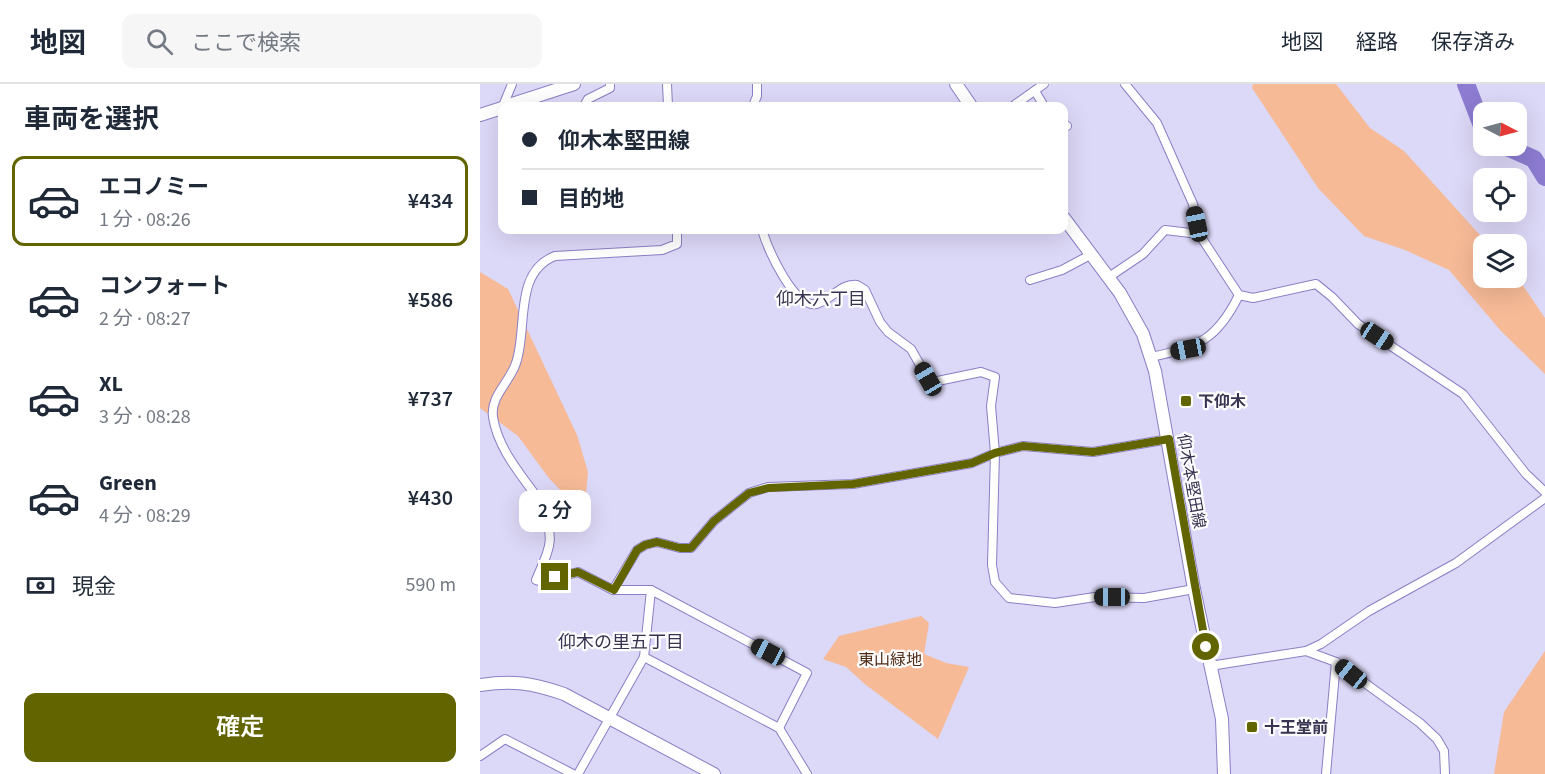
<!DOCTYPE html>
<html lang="ja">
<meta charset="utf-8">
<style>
:root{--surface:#fff;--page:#f6f6f7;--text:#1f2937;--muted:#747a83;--line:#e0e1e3;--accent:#626400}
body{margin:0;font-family:"Source Sans 3","Noto Sans JP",sans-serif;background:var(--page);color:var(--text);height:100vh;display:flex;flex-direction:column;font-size:22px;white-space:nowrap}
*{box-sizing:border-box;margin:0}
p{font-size:20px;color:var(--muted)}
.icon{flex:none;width:33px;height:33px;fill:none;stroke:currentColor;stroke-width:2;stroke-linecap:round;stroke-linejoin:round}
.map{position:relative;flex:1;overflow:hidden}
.side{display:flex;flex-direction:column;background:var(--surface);width:480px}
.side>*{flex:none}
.top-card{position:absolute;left:18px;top:18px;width:570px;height:132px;border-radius:12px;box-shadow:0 6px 24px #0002;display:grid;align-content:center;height:132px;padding:0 24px;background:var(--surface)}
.needle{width:39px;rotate:96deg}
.tools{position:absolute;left:993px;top:18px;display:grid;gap:12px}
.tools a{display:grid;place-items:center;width:54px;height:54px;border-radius:12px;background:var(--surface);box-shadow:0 6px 24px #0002;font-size:30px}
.end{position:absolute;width:27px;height:27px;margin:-14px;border:8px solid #626400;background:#fff;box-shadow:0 0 0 3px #fff}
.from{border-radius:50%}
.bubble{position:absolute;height:42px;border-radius:12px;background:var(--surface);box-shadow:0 6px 24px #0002;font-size:20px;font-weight:600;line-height:42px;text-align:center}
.car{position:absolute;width:18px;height:36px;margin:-18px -9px;border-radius:8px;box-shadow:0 0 4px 2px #0007;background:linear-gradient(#222 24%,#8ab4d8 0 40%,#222 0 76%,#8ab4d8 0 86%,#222 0)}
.top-card b{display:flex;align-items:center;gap:21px;height:57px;font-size:22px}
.top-card b+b{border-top:2px solid var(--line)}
.top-card i{width:15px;height:15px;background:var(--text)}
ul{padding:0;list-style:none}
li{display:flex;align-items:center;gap:18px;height:90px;margin:0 12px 9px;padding:0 12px;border:3px solid transparent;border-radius:12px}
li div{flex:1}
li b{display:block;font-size:22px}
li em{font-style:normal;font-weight:600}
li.on{border-color:var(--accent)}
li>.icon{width:54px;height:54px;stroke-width:1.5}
h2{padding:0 24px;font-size:27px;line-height:72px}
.pay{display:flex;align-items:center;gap:15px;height:66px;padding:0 24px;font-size:22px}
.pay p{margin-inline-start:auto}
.cta{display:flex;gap:12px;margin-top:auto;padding:12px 24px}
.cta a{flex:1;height:69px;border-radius:12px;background:var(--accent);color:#fff;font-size:24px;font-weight:600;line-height:69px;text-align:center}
header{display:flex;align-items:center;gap:36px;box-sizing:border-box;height:84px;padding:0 30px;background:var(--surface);border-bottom:2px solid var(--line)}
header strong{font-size:28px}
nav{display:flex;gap:33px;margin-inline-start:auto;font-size:21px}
.search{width:420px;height:54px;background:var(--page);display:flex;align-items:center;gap:15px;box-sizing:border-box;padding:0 21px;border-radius:12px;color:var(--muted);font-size:22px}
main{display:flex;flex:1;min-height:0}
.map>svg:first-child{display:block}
.green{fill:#f6ba97}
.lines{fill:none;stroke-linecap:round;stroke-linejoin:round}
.river{stroke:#8c7bd0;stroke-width:18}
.street-casing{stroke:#8b7fc5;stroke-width:10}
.secondary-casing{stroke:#8b7fc5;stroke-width:14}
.street{stroke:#fff;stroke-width:8}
.secondary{stroke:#fff;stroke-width:12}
.route{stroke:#626400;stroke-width:8}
.poi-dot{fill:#626400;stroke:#fdfdfd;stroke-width:2}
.labels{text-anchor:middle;stroke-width:4.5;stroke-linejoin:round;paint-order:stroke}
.poi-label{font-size:16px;font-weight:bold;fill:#393352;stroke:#fdfdfd;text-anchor:start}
.street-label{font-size:16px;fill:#393352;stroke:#fdfdfd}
.park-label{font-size:16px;fill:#4f2c16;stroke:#fdfdfd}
.neighbourhood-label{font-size:18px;fill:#393352;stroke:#fdfdfd}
</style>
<header>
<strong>地図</strong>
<div class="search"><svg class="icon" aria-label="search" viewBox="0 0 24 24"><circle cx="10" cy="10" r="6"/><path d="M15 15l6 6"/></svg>ここで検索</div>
<nav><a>地図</a><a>経路</a><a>保存済み</a></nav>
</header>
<main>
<section class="side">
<h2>車両を選択</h2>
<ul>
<li class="on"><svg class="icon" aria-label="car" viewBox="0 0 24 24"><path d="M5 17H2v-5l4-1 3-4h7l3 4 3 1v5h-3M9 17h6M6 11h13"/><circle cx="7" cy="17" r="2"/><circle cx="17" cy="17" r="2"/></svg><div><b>エコノミー</b><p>1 分 · 08:26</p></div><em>¥434</em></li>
<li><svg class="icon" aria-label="car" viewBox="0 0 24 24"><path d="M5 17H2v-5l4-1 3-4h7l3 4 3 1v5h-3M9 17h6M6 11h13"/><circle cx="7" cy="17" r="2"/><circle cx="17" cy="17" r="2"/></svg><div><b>コンフォート</b><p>2 分 · 08:27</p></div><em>¥586</em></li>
<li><svg class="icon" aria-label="car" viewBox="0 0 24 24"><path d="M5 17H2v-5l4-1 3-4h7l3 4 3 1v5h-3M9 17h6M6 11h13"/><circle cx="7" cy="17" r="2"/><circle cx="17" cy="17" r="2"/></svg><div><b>XL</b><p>3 分 · 08:28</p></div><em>¥737</em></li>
<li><svg class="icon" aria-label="car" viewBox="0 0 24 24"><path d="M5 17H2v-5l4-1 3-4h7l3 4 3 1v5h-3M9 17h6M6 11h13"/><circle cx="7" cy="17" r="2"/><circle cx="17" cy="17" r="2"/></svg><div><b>Green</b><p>4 分 · 08:29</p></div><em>¥430</em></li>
</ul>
<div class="pay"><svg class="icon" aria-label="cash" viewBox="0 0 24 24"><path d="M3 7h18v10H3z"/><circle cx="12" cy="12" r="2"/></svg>現金<p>590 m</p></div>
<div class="cta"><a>確定</a></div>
</section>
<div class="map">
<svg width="1065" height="690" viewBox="0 0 1065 690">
<rect width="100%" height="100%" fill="#dcd8f7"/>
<!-- green -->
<g class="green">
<path d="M 773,0 L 856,0 L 890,44 L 924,67 L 1008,160 L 1004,160 L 1004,194 L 1037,193 L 1065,234 L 1065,290 L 1021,247 L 969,186 L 925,166 L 884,152 L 838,104 L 772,4 Z"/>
<path d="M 0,188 L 28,205 L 97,351 L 108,388 L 104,431 L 68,393 L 38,352 L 0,324 Z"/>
<path d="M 441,532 L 449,539 L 444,570 L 466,579 L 489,583 L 458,655 L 386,601 L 366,583 L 343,575 L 359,552 Z"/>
<path d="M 1065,567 L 1065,690 L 1014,690 L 1024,628 Z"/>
</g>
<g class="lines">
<!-- river -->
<g class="river">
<path d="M 986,0 L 1004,47"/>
<path d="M 1025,62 L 1054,75 L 1065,93"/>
</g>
<!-- street casing -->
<g class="street-casing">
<g id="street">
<path d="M 187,0 L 188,22"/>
<path d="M 645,0 L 677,39 L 713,120 L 719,150 L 759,211 L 773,214 L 836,200 L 852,213 L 878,240 L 983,310 L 1046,390 L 1065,408"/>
<path d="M 555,7 L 564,22"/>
<path d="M 23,22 L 32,0"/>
<path d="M 104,22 L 108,15 L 130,4 L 130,0"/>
<path d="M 273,22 L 277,12 L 277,0"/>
<path d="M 533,22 L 564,0"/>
<path d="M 584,42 L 587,42"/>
<path d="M 197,146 L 197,160 L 182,166 L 75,172 C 33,188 48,245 36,279 C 30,298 10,312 13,333 C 18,366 43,393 62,420 C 75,459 71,460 56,496 L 62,498 L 98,488 L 133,506 L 157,466 L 165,461 L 177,458 L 200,464 L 211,464 L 234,437 L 269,409 L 288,403 L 373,400 L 492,379 L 515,369 L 543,362 L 613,368 L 689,355"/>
<path d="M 286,146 L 283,149 C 289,167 314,224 336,220 C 351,217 360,199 377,201 L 385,206 L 400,238 L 408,248 L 431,265 L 448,295 L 453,298 L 501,288 L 515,293 L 511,322 L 515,369 L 512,481 L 515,498 L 529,514 L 575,519 L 615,513 L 664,514 L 714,505"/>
<path d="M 629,193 L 663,170 L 685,146 L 719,150"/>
<path d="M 550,196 L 582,186 L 612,170"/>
<path d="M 671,273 C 718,263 737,256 759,211"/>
<path d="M 133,506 L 171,506"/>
<path d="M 826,567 L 856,578 L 940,639 L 957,655 L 964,667 L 965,690"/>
<path d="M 164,573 L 299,644 L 327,690"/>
<path d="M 730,582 L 826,567 L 841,560 L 889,527 L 976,479 L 1065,414"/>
<path d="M 0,672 L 25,655 L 93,690"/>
<path d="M 98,690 L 164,573 L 171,506 L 327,589 L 299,644"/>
<path d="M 846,690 L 856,578"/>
</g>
</g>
<!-- secondary casing -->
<g class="secondary-casing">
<g id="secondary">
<path d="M 476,0 L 491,22"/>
<path d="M 26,22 L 94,0"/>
<path d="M 0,31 L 22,24"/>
<path d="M 584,134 L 640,209 L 663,250 L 675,287 L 714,505 L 742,635 L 744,690"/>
<path d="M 0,601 C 33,596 52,599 84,610 L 234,690"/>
</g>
</g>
<!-- street -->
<use href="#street" class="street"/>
<!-- secondary -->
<use href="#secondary" class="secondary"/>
</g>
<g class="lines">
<!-- route -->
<path class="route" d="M 75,493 L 98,488 L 134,506 L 157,466 L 165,461 L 177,458 L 200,464 L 211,464 L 234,437 L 269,409 L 288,404 L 373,400 L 492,379 L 515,369 L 543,362 L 613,368 L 689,355 L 726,563"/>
</g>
<!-- markers -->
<g class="poi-dot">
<rect x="700" y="311" width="12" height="12" rx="3"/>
<rect x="766" y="637" width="12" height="12" rx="3"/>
</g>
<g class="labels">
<!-- poi labels -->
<g class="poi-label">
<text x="718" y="323">下仰木</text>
<text x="784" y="649">十王堂前</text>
</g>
<!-- street labels -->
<g class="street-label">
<text transform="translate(712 397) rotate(80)" y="6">仰木本堅田線</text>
</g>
<!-- park labels -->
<g class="park-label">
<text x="410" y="581">東山緑地</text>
</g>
<!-- neighbourhood labels -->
<g class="neighbourhood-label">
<text x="341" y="221">仰木六丁目</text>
<text x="141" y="564">仰木の里五丁目</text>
</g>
</g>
</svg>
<div class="tools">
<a><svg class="needle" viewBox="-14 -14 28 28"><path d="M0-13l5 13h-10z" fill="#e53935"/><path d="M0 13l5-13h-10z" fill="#747a83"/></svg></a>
<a><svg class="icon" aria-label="locate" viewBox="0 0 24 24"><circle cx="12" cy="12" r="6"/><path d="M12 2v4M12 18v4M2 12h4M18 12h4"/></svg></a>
<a><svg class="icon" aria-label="layers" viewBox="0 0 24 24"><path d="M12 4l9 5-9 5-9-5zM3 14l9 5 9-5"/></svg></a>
</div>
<i class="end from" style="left:726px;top:563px"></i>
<i class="end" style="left:75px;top:493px"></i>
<div class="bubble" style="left:39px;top:406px;width:72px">2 分</div>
<i class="car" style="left:717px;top:140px;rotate:348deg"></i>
<i class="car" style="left:897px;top:252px;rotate:123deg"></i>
<i class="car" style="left:708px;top:265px;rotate:259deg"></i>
<i class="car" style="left:448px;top:295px;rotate:330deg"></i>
<i class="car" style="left:632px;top:513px;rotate:270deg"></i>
<i class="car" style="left:288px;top:568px;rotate:298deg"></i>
<i class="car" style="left:871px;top:590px;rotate:309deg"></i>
<div class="top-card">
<b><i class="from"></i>仰木本堅田線</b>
<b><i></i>目的地</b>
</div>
</div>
</main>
